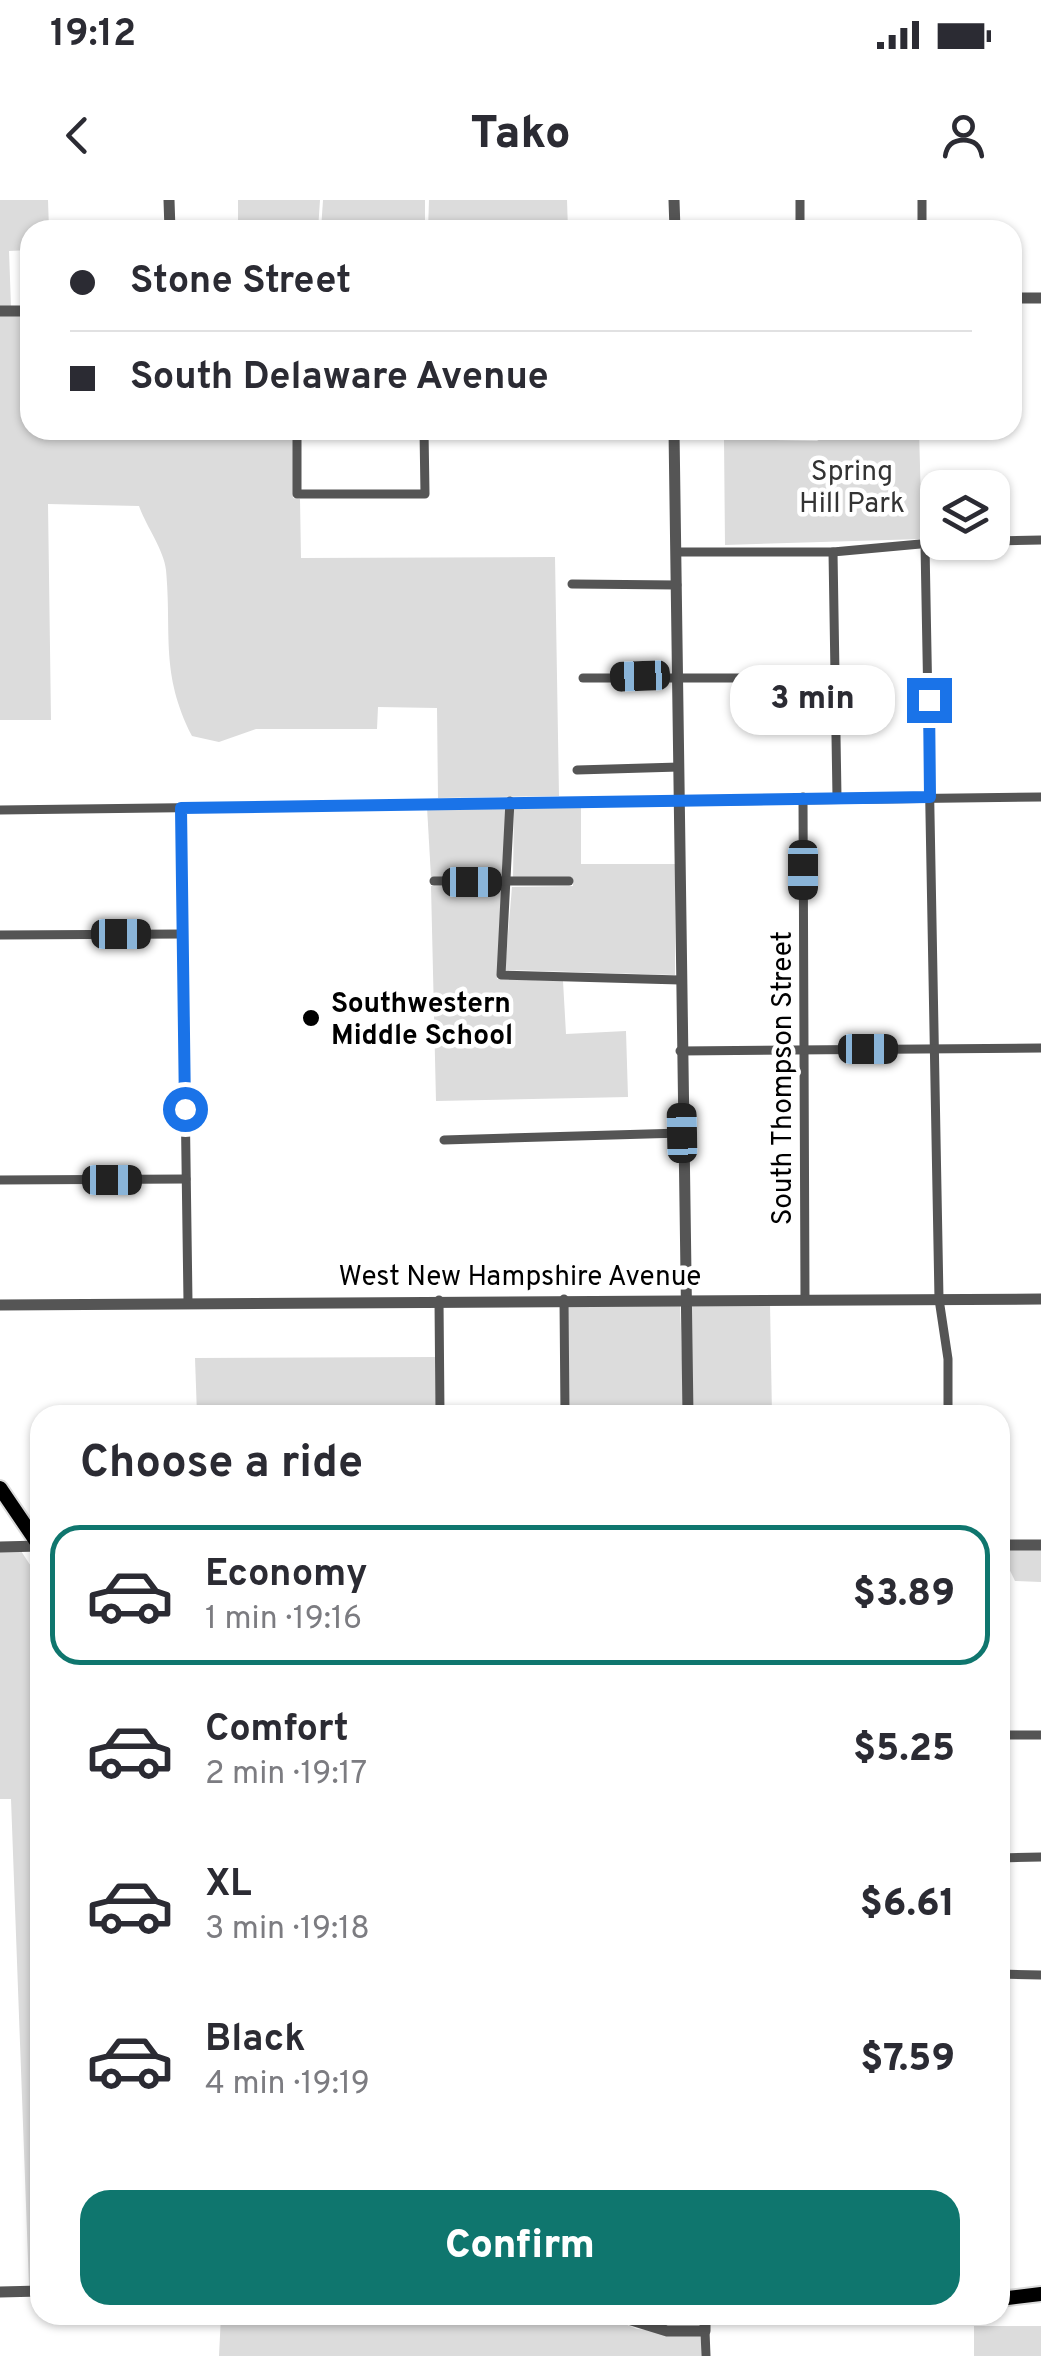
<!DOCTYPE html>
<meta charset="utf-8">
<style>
:root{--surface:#fff;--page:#f7f7f7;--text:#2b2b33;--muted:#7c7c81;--line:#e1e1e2;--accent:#0f766e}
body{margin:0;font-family:Overpass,sans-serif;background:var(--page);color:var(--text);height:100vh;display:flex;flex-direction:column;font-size:38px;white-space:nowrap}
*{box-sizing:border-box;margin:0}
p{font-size:32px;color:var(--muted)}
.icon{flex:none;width:55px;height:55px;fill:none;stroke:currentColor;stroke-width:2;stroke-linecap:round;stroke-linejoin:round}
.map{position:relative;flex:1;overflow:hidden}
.sheet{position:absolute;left:30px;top:1205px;width:980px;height:920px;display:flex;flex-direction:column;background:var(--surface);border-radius:30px;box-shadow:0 2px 8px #0004}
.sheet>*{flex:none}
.hud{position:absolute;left:20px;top:20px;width:1002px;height:220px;border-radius:30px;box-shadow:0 2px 8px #0004;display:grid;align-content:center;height:220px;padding:0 50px;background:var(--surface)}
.fabs{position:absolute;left:920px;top:270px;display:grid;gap:20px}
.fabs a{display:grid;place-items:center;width:90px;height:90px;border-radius:20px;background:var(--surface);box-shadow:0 2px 8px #0004;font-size:50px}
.end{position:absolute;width:45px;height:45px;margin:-22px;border:12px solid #1a73e8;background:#fff;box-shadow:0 0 0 5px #fff}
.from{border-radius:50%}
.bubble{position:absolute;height:70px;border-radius:30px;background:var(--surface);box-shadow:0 2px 8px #0004;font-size:32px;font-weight:800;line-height:70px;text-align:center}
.car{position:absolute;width:30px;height:60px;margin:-30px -15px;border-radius:12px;box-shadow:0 0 8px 2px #0007;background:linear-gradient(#222 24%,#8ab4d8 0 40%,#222 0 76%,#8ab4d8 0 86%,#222 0)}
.hud b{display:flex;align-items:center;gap:35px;height:95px;font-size:38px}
.hud b+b{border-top:2px solid var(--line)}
.hud i{width:25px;height:25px;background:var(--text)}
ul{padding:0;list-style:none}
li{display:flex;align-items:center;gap:30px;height:140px;margin:0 20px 15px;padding:0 30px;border:5px solid transparent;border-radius:30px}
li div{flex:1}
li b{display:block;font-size:38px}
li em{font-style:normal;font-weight:800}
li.current{border-color:var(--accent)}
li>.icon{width:90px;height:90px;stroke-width:1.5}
h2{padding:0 50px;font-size:45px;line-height:120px}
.action{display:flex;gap:20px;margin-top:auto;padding:20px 50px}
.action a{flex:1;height:115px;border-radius:30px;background:var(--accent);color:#fff;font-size:40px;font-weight:800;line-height:115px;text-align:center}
.status{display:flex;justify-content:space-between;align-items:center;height:70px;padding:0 50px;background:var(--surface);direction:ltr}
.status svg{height:28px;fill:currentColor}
header{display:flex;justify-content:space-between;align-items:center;height:130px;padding:0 50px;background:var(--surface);font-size:45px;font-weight:800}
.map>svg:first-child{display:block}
.green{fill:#dcdcdc}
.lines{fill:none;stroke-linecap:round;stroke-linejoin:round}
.trunk-casing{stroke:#dbdbdb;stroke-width:18}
.minor{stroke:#555;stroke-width:9}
.tertiary{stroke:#555;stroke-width:11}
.trunk{stroke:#000;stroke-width:14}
.route{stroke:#1a73e8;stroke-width:12}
.poi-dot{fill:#000;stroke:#fff;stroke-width:4}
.labels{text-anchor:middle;stroke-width:9;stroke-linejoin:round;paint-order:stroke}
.park-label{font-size:28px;fill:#333;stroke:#fff}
.poi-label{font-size:28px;font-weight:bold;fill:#000;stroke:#fff;text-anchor:start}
.street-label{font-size:28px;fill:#000;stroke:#fff}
</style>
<div class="status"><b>19:12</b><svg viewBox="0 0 49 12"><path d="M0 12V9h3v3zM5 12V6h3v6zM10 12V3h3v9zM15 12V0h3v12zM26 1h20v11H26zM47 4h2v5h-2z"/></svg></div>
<header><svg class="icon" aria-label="back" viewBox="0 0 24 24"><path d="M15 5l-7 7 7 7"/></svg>Tako<svg class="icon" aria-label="person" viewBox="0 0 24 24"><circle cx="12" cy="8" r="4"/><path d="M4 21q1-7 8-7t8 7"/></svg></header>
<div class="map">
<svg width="1041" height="2156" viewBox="0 0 1041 2156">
<rect width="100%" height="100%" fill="#fff"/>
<!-- green -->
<g class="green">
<path d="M 0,0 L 48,0 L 49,30 L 30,30 L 30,50 L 9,51 L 11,106 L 0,106 Z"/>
<path d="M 238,0 L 320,0 L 318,30 L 174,30 L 174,26 L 238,26 Z"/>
<path d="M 323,0 L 425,0 L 425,30 L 321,30 Z"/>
<path d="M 429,0 L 567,0 L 568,30 L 428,30 Z"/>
<path d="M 30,115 L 30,230 L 293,230 L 293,298 L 300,299 L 301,358 L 555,357 L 559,596 L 438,598 L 437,508 L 378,507 L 377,529 L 256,529 L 219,542 L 192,536 C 160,473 172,435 166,370 C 164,350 146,326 139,306 L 48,304 L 51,520 L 0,520 L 0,116 Z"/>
<path d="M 834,230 L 919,230 L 922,339 L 725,345 L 724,239 L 817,241 Z"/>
<path d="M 581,605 L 581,664 L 675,664 L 675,775 L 505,770 L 512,687 L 573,686 L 572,677 L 513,678 L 514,606 Z"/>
<path d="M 506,606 L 504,678 L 431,677 L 427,607 Z"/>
<path d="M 431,686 L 504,687 L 497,779 L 563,781 L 566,834 L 626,831 L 628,897 L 436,901 Z"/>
<path d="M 568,1104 L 680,1104 L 684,1215 L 569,1215 Z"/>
<path d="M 689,1104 L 770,1104 L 772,1215 L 693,1215 Z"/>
<path d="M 435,1157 L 436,1215 L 197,1215 L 195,1158 Z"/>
<path d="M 1000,1350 L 1041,1350 L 1041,1382 L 1015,1381 Z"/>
<path d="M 21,1351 L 40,1380 L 40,2087 L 29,2087 L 11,1599 L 0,1599 L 0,1352 Z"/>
<path d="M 221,2115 L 603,2115 L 637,2129 L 701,2136 L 701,2156 L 219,2156 Z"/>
<rect x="974" y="2126" width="67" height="30"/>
</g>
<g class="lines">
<!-- trunk casing -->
<g class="trunk-casing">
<g id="trunk">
<path d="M 0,1288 L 40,1347"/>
<path d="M 1000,2099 L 1041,2094"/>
</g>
</g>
<!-- minor -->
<g class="minor">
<path d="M 800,0 L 800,30"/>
<path d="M 922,0 L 922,30"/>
<path d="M 297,230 L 297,294 L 425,294 L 424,230"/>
<path d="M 674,234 L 825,230"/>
<path d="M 992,341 L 1041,340"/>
<path d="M 925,345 L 939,1099 L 948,1159 L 948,1215"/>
<path d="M 676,352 L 833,352 L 942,342"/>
<path d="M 833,352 L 837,597"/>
<path d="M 572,384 L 677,385"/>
<path d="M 583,478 L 833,478"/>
<path d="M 577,570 L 679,567"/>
<path d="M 803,597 L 805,1099"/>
<path d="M 510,601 L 501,775 L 680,780"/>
<path d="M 181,608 L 188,1102"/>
<path d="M 0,610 L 1041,597"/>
<path d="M 434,681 L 569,681"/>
<path d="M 0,735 L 183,734"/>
<path d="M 680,851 L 1041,848"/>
<path d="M 444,940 L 682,933"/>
<path d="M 0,980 L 186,979"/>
<path d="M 564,1099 L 565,1215"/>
<path d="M 439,1100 L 440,1215"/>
<path d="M 1000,1535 L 1041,1535"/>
<path d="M 1000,1658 L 1041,1657"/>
<path d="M 1000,1774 L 1041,1775"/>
<path d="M 705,2131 L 706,2156"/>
</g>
<!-- tertiary -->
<g class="tertiary">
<path d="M 169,0 L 170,30"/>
<path d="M 674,0 L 675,30"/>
<path d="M 1012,98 L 1041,98"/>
<path d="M 0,111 L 30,111"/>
<path d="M 674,230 L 688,1215"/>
<path d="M 0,1105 L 1041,1099"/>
<path d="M 1000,1345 L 1041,1345"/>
<path d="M 0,1347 L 40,1346"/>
<path d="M 0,2092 L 40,2091"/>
<path d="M 615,2115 L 667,2131 L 705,2131 L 705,2115"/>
</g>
<!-- trunk -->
<use href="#trunk" class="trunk"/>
</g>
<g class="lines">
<!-- route -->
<path class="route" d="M 185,909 L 181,608 L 930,597 L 929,500"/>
</g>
<!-- markers -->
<circle class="poi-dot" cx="311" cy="818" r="10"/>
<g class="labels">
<!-- park labels -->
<g class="park-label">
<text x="852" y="280">Spring<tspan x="852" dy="32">Hill Park</tspan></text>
</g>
<!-- poi labels -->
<g class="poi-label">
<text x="331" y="812">Southwestern<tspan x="331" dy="32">Middle School</tspan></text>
</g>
<!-- street labels -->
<g class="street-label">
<text transform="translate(781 878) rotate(-90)" y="10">South Thompson Street</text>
<text x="520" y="1085">West New Hampshire Avenue</text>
</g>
</g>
</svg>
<div class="fabs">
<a><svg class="icon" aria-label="layers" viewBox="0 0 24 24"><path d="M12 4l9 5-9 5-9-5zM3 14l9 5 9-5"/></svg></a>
</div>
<i class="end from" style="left:185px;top:909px"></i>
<i class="end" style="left:929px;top:500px"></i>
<div class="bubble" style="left:730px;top:465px;width:165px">3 min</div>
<i class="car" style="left:640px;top:476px;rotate:268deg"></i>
<i class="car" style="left:803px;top:670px;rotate:180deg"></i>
<i class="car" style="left:472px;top:682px;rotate:90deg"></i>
<i class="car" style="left:121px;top:734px;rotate:90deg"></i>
<i class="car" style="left:868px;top:849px;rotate:90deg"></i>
<i class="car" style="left:682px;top:933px;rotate:359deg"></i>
<i class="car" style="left:112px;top:980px;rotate:90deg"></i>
<div class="hud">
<b><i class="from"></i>Stone Street</b>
<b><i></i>South Delaware Avenue</b>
</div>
<section class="sheet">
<h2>Choose a ride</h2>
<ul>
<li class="current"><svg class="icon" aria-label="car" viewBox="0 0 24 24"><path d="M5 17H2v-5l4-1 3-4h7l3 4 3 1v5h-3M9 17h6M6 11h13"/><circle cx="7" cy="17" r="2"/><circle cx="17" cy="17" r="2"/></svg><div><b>Economy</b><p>1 min · 19:16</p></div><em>$3.89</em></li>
<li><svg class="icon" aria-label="car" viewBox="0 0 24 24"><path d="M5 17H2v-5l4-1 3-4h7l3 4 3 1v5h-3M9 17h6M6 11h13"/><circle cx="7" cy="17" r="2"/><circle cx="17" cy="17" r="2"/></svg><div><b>Comfort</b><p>2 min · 19:17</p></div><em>$5.25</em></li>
<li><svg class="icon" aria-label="car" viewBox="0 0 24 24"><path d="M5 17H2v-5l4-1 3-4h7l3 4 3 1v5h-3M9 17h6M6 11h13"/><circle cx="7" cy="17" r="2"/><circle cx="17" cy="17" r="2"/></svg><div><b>XL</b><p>3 min · 19:18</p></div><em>$6.61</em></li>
<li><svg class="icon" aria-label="car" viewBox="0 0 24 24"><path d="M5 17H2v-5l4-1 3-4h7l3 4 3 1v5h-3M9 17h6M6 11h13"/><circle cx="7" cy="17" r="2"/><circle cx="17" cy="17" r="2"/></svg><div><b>Black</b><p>4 min · 19:19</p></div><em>$7.59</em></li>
</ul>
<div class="action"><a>Confirm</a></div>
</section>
</div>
